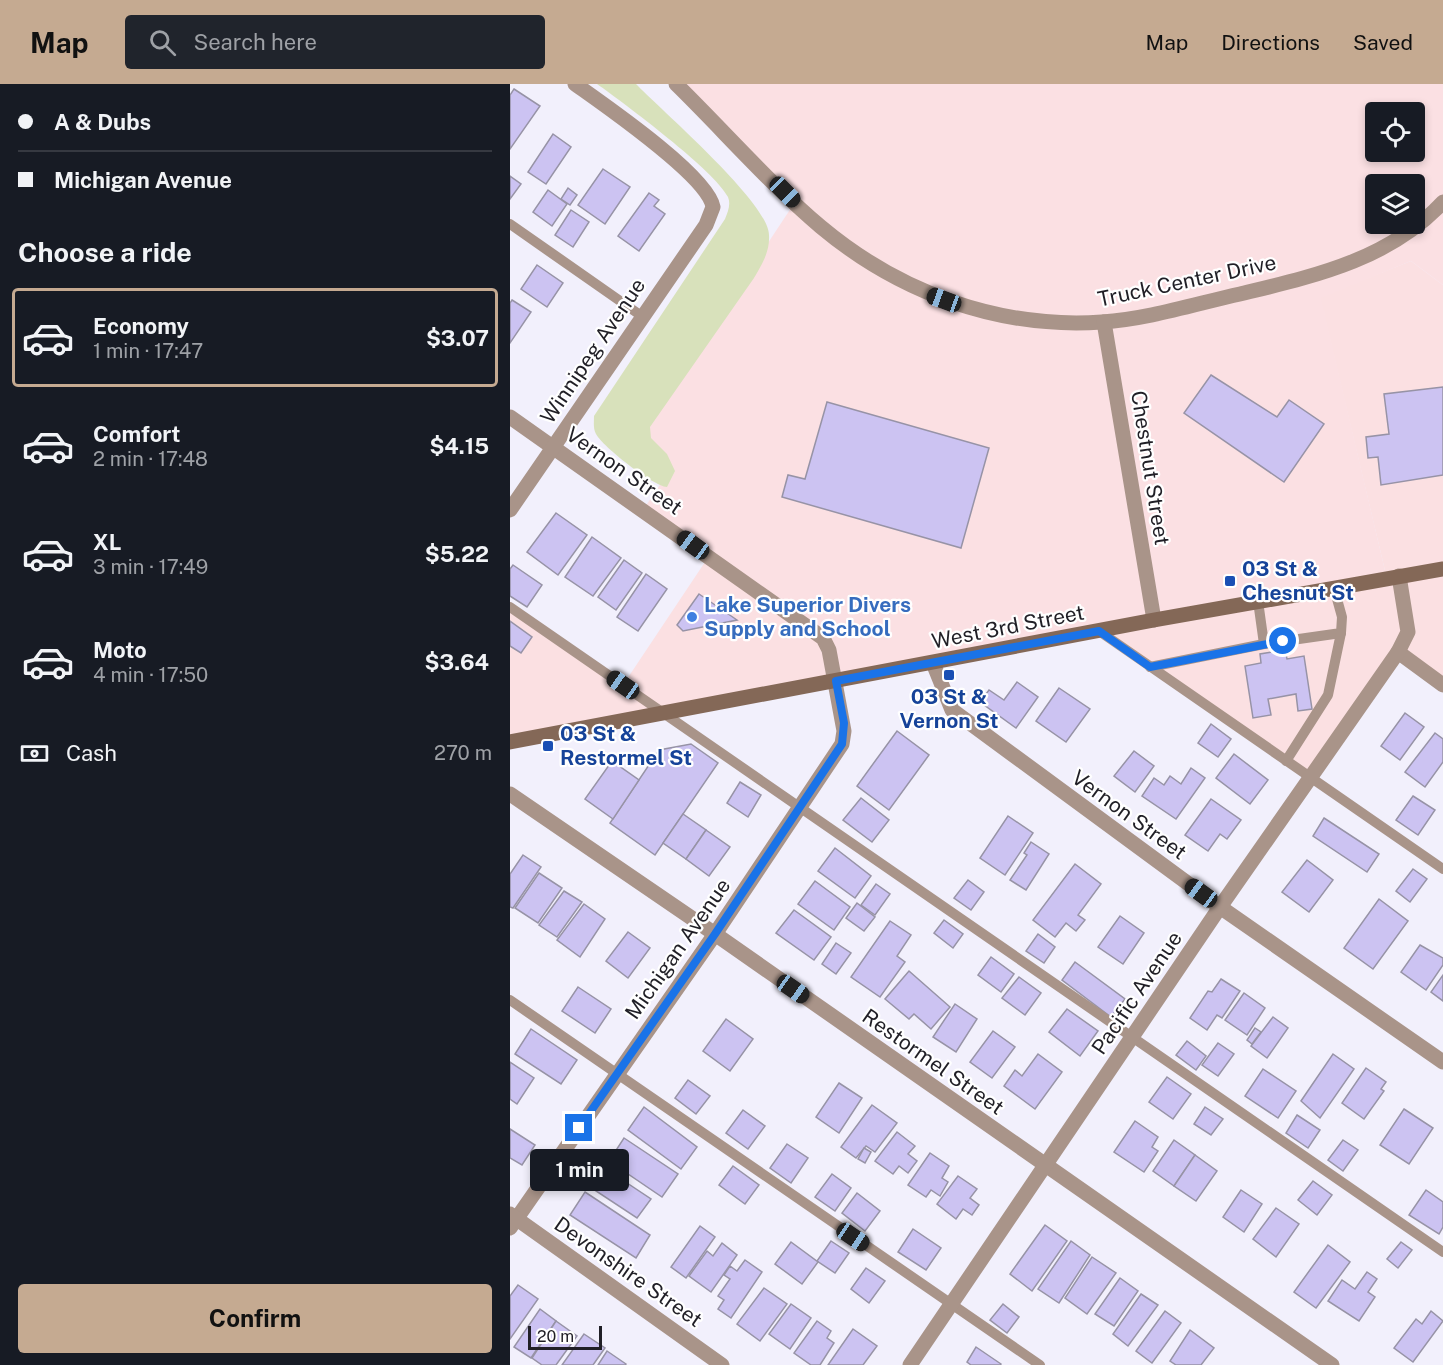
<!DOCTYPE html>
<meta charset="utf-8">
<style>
:root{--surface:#171b24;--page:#20242c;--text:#f1f3f6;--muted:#9ea1a6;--line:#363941;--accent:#c5aa91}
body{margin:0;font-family:"Public Sans",sans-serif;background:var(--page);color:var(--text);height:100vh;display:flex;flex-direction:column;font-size:22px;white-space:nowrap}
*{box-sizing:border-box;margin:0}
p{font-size:20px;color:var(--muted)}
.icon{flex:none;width:33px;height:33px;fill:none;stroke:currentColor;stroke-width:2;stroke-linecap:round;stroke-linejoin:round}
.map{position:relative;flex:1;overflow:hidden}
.details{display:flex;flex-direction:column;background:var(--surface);width:510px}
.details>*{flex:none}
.hud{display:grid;align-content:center;height:132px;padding:0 18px;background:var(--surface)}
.tools{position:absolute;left:855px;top:18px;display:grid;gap:12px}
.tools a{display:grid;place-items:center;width:60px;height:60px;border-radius:6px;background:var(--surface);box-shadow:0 3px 9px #0003;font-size:30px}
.scale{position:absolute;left:18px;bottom:15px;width:74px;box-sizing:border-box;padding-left:6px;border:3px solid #201f26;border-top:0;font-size:16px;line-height:21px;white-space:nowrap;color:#201f26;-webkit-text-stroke:4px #fff;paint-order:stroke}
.end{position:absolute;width:27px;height:27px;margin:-14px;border:8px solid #1a73e8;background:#fff;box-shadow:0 0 0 3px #fff}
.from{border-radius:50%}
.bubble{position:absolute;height:42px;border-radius:6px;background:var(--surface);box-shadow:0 3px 9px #0003;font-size:20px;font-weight:700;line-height:42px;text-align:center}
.car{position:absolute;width:18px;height:36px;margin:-18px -9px;border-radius:8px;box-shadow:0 0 4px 2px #0007;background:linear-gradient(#222 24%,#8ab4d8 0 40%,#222 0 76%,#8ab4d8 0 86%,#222 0)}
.hud b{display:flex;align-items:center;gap:21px;height:57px;font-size:22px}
.hud b+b{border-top:2px solid var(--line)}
.hud i{width:15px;height:15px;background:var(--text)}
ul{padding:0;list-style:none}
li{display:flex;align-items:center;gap:18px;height:99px;margin:0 12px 9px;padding:0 6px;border:3px solid transparent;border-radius:6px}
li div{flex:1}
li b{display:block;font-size:22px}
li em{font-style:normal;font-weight:700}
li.current{border-color:var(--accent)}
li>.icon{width:54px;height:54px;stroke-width:1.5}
h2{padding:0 18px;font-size:27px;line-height:72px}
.pay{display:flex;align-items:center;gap:15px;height:66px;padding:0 18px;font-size:22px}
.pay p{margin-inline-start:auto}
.button{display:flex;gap:12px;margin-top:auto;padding:12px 18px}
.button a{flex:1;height:69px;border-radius:6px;background:var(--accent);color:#111;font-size:24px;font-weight:700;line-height:69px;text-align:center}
header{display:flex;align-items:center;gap:36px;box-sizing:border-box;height:84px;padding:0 30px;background:var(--accent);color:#111}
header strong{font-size:28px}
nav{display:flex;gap:33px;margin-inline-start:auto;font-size:21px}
.search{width:420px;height:54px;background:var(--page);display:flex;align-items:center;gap:15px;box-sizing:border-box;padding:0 21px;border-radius:6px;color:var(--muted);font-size:22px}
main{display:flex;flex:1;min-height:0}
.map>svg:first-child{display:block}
.commercial{fill:#fbe0e2}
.industrial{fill:#fbe0e3;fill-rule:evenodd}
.green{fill:#d8e1bb}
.building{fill:#ccc3f2;stroke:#9793a6;stroke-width:1.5}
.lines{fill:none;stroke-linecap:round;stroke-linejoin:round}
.service{stroke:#a99489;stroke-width:10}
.minor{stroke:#a99489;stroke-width:15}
.tertiary{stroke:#a99489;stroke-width:15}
.secondary{stroke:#846857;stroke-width:15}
.route{stroke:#1a73e8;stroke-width:8}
.transit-dot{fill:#1a4fb4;stroke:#fff;stroke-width:2}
.shop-dot{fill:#3f7fe0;stroke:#fff;stroke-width:2}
.labels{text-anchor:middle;stroke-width:4.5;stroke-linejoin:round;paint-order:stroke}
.street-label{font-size:21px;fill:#201f26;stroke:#fff}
.transit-label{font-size:21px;font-weight:bold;fill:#164399;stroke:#fff;text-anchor:start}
.shop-label{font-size:21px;font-weight:bold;fill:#366cbe;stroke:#fff;text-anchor:start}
</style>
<header>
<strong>Map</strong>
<div class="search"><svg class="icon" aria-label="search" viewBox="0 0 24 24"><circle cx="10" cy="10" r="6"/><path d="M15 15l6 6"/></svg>Search here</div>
<nav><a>Map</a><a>Directions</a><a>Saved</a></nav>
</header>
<main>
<section class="details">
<div class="hud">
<b><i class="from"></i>A &amp; Dubs</b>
<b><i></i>Michigan Avenue</b>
</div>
<h2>Choose a ride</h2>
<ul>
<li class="current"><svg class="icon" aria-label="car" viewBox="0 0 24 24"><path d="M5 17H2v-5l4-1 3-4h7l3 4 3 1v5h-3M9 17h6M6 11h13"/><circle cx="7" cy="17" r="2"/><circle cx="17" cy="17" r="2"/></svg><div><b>Economy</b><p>1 min · 17:47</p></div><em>$3.07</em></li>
<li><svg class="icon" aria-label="car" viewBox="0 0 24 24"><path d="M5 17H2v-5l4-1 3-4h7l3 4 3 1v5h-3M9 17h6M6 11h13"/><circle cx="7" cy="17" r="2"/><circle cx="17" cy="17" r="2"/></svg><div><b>Comfort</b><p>2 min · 17:48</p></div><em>$4.15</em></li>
<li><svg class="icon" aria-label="car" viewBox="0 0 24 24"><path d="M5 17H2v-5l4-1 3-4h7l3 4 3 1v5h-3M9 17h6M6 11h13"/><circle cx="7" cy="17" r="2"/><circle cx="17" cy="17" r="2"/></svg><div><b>XL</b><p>3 min · 17:49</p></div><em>$5.22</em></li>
<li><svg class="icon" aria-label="car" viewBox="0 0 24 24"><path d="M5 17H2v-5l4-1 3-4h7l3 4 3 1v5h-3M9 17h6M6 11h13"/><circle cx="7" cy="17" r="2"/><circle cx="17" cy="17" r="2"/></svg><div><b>Moto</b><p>4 min · 17:50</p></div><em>$3.64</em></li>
</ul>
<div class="pay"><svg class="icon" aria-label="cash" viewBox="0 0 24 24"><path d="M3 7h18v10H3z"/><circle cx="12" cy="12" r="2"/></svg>Cash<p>270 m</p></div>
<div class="button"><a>Confirm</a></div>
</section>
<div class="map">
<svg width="933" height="1281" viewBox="0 0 933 1281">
<rect width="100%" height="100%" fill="#f2f0fc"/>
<!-- commercial -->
<g class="commercial">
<path d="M 901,177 L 933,201 L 933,601 L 888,568 L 800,693 L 589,547 L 877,495 L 810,213 Z"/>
<path d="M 199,472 L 301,544 L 325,597 L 0,658 L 0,523 L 113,601 Z"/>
</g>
<!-- industrial -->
<path class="industrial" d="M 166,0 L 933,0 L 933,201 L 901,177 L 811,214 L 877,495 L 325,597 L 319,566 L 133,426 L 162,383 L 126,359 L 285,118 ZM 866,28 L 904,28 L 904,68 L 866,68 ZM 866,100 L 904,100 L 904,140 L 866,140 Z"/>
<!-- green -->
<path class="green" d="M 87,0 L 126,0 C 152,27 259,119 259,151 C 260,168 252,180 244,194 L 140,343 L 141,354 L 157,370 L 165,387 L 157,403 C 143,402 93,363 86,350 C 83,344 84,339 84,332 L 215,135 C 218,128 221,120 218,113 C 205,87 114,19 87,0 Z"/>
<!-- building -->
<g class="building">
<path d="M 4,5 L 30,22 L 0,65 L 0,11 Z"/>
<path d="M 43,50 L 61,63 L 36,100 L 18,88 Z"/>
<path d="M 93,85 L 120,103 L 95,140 L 68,121 Z"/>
<path d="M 0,92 L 11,100 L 0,115 Z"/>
<path d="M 58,104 L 67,111 L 60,121 L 51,115 Z"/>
<path d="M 38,106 L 57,120 L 42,142 L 23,128 Z"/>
<path d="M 139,109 L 149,116 L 144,122 L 155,130 L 129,167 L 108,152 Z"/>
<path d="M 61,126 L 79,138 L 63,163 L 45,151 Z"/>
<path d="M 27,181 L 53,199 L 37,223 L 11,205 Z"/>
<path d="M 2,216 L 21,228 L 0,259 L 0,219 Z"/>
<path d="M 701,291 L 767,333 L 779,316 L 814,340 L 774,398 L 674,329 Z"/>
<path d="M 933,303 L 933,391 L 871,401 L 868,373 L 858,374 L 856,353 L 879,350 L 874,310 Z"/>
<path d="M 317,318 L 479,364 L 451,464 L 272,413 L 278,391 L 295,395 Z"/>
<path d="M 46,429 L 77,451 L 48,491 L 17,468 Z"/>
<path d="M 82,453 L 111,474 L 83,512 L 55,493 Z"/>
<path d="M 114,476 L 132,489 L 106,526 L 88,513 Z"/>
<path d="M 3,481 L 32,501 L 17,523 L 0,512 L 0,485 Z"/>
<path d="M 136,490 L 157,505 L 128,547 L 107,533 Z"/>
<path d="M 189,510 L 227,536 L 173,547 L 167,541 Z"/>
<path d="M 0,537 L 22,553 L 11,569 L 0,562 Z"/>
<path d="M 775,566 L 777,575 L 794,572 L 802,625 L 788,627 L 786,610 L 758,615 L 761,631 L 743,634 L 735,582 L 751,579 L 750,570 Z"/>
<path d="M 507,598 L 528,613 L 506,644 L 470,618 L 479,606 L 494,616 Z"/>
<path d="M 549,604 L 580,625 L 556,658 L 526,637 Z"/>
<path d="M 895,629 L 914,643 L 890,676 L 871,662 Z"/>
<path d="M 701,640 L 721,655 L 708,673 L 688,659 Z"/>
<path d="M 387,647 L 419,671 L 379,726 L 347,702 Z"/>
<path d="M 925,649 L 933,655 L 933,678 L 915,703 L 895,688 Z"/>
<path d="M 181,660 L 208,679 L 145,771 L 100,739 L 149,666 Z"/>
<path d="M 624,667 L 644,682 L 625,708 L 604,692 Z"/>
<path d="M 724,670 L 758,696 L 740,720 L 706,694 Z"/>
<path d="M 102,677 L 129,696 L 103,735 L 75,715 Z"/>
<path d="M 681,684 L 695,694 L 666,735 L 632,712 L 644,694 L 654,701 L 660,692 L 671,700 Z"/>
<path d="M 230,698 L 251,711 L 238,733 L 217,719 Z"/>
<path d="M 903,712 L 925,726 L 908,751 L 886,736 Z"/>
<path d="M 351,714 L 379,736 L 362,758 L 333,736 Z"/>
<path d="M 701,715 L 731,736 L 717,755 L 710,750 L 698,767 L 675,751 Z"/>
<path d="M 173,730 L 196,746 L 176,775 L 153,759 Z"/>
<path d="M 498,732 L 523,749 L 495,791 L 470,774 Z"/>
<path d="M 814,734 L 869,770 L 857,788 L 803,752 Z"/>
<path d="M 196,746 L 220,763 L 199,792 L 176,775 Z"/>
<path d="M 521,758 L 539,770 L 516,806 L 500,796 L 517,771 L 514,769 Z"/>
<path d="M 325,764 L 361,792 L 345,814 L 308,787 Z"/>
<path d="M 13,771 L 31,783 L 3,824 L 0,823 L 0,790 Z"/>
<path d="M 797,776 L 823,796 L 799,828 L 772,808 Z"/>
<path d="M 565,780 L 591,800 L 568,831 L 575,836 L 566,847 L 556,839 L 545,853 L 523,836 Z"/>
<path d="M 903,785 L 917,795 L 900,818 L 886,807 Z"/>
<path d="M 29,789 L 52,804 L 28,839 L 5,824 Z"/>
<path d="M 458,796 L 474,808 L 461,826 L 444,814 Z"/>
<path d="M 305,797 L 340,823 L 324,846 L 288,820 Z"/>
<path d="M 366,800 L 380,810 L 365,831 L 351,821 Z"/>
<path d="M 54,807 L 72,818 L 47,853 L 29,841 Z"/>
<path d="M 869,815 L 898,837 L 863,885 L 834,864 Z"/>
<path d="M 347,819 L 365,833 L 354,847 L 336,834 Z"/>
<path d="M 74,820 L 95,835 L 70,873 L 47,856 Z"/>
<path d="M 284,826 L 321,853 L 304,876 L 266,849 Z"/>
<path d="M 610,832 L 634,849 L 613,880 L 588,863 Z"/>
<path d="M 434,836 L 453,850 L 443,864 L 424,849 Z"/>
<path d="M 380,837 L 401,851 L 387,872 L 395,878 L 370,913 L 341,893 Z"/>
<path d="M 118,848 L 140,864 L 118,894 L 96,877 Z"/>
<path d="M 528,850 L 545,863 L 534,879 L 516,867 Z"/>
<path d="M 326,859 L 341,869 L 326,890 L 312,880 Z"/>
<path d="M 910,861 L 933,874 L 933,881 L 916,906 L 891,888 Z"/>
<path d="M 481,873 L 504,890 L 491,908 L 468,891 Z"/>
<path d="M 565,878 L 615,915 L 601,933 L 552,896 Z"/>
<path d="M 399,887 L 440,923 L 421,945 L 404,930 L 399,935 L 375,915 Z"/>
<path d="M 933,891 L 933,917 L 921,908 Z"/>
<path d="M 509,893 L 531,909 L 515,931 L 492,914 Z"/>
<path d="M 711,895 L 730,907 L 712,934 L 707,931 L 697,946 L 680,934 L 698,907 L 702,908 Z"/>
<path d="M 68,903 L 101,925 L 85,949 L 52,927 Z"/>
<path d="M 734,909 L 755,924 L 737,951 L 715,936 Z"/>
<path d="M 445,920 L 467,935 L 446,968 L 423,953 Z"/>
<path d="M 557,925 L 588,947 L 570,972 L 539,948 Z"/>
<path d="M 763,933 L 778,944 L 757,974 L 741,962 Z"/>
<path d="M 216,935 L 243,955 L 220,987 L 193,967 Z"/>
<path d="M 745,944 L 751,948 L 742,960 L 737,956 Z"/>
<path d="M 21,945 L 67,976 L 51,1000 L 5,970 Z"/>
<path d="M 483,947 L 505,963 L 482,994 L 460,978 Z"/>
<path d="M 677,957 L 696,972 L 686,986 L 666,971 Z"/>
<path d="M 708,959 L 724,970 L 708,992 L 692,981 Z"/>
<path d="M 528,970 L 552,988 L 525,1025 L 494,1002 L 505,986 L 512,992 Z"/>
<path d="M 823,970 L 844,985 L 810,1034 L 791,1017 Z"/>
<path d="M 0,978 L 24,994 L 7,1020 L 0,1015 Z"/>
<path d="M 856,984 L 876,998 L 871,1005 L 874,1007 L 854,1035 L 832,1019 Z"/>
<path d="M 753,985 L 786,1007 L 768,1034 L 735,1012 Z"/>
<path d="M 657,993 L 681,1010 L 663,1035 L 639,1018 Z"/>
<path d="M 178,996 L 200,1012 L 186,1030 L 165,1014 Z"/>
<path d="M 329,999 L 352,1014 L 329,1049 L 306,1033 Z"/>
<path d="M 362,1021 L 387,1039 L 365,1068 L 356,1062 L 346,1074 L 331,1063 Z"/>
<path d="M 134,1023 L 187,1063 L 171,1085 L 118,1046 Z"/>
<path d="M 695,1023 L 713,1035 L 701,1051 L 684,1040 Z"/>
<path d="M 894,1025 L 923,1044 L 899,1080 L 870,1061 Z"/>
<path d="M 233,1026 L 255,1042 L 238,1065 L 216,1049 Z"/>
<path d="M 787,1031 L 810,1046 L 798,1064 L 776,1049 Z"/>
<path d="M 625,1037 L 648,1053 L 642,1063 L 648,1067 L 634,1088 L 604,1068 Z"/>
<path d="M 0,1045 L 25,1061 L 12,1081 L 0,1074 Z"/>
<path d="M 387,1048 L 405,1062 L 398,1070 L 407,1077 L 398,1089 L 389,1082 L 383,1090 L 365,1077 Z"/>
<path d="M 114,1054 L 168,1090 L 152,1113 L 99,1077 Z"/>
<path d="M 664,1056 L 685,1071 L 664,1102 L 643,1087 Z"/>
<path d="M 833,1056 L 848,1066 L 833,1087 L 818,1076 Z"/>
<path d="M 277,1060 L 298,1074 L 281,1099 L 260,1084 Z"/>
<path d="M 354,1064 L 361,1068 L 355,1079 L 348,1075 Z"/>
<path d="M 420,1069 L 439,1082 L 432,1094 L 438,1098 L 430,1112 L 421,1106 L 416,1113 L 398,1101 Z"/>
<path d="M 685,1071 L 707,1087 L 686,1117 L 664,1102 Z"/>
<path d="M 223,1082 L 249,1101 L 235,1120 L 209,1101 Z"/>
<path d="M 93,1083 L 141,1115 L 127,1134 L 80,1103 Z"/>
<path d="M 322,1090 L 341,1104 L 325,1127 L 305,1113 Z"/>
<path d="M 448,1092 L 467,1105 L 460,1114 L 469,1121 L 462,1131 L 453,1125 L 446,1135 L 427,1120 Z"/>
<path d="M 803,1097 L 822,1111 L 807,1131 L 788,1116 Z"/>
<path d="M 731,1106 L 752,1120 L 734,1148 L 713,1133 Z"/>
<path d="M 916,1106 L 933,1118 L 933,1143 L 929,1150 L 899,1131 Z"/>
<path d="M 75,1108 L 140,1151 L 126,1174 L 60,1131 Z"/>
<path d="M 347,1109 L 370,1127 L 355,1147 L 332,1129 Z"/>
<path d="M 766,1124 L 789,1140 L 766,1173 L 743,1155 Z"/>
<path d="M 535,1141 L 557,1157 L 522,1207 L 500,1190 Z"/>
<path d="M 190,1142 L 205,1153 L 176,1194 L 161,1183 Z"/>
<path d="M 403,1145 L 431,1164 L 416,1186 L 388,1168 Z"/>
<path d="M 321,1157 L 339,1169 L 325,1189 L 307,1177 Z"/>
<path d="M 561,1157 L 580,1171 L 549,1219 L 528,1205 Z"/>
<path d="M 281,1158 L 308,1178 L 292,1200 L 265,1180 Z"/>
<path d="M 891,1158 L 902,1166 L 888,1184 L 877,1175 Z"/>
<path d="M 212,1159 L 227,1171 L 201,1208 L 179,1192 L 197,1167 L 203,1172 Z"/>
<path d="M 818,1161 L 840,1178 L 806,1224 L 784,1208 Z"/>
<path d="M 582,1173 L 606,1189 L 577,1230 L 555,1214 Z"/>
<path d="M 235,1176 L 252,1188 L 221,1234 L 208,1225 L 214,1216 L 208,1212 L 220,1195 L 214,1191 L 220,1182 L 227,1187 Z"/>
<path d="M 356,1184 L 375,1197 L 359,1219 L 341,1205 Z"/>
<path d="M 857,1188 L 867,1195 L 858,1208 L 865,1213 L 849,1237 L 818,1217 L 832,1196 L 845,1205 Z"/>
<path d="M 610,1194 L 628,1207 L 604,1242 L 585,1230 Z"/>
<path d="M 8,1201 L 28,1215 L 0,1255 L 0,1212 Z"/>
<path d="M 254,1204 L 277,1220 L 250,1257 L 227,1240 Z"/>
<path d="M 631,1210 L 648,1221 L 618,1262 L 603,1250 Z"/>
<path d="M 281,1220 L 301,1234 L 280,1265 L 259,1250 Z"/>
<path d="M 493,1220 L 509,1233 L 497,1249 L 480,1236 Z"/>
<path d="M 30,1225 L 46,1237 L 21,1274 L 4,1263 Z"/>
<path d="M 655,1227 L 671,1239 L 642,1279 L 626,1267 Z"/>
<path d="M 921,1227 L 933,1237 L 903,1278 L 884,1264 L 906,1235 L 912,1240 Z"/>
<path d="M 46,1237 L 67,1252 L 46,1281 L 32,1281 L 22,1274 Z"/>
<path d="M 307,1237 L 321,1247 L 317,1254 L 324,1259 L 310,1281 L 301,1281 L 284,1269 Z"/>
<path d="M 343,1245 L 367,1262 L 353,1281 L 318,1281 Z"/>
<path d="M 680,1246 L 704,1264 L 691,1281 L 666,1281 L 660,1277 Z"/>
<path d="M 74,1250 L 95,1264 L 83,1281 L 52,1281 Z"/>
<path d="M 466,1263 L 491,1280 L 490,1281 L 461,1281 L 457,1278 Z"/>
<path d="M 97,1267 L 116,1280 L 115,1281 L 88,1281 Z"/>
</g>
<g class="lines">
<!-- service -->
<g class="service">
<path d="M 0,140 L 133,233"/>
<path d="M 748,517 L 754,560 L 831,549 L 832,533 L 824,504"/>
<path d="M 0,523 L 933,1168"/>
<path d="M 589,547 L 933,785"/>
<path d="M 640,583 L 754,560"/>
<path d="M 776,677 L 818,611 L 831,549"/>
<path d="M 0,916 L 530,1281"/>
</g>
<!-- minor -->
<g class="minor">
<path d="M 0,333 L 313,554 L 319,566 L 334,647 L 332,660 L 205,850 L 0,1144"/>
<path d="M 0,426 L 196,141 L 203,123 C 198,92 93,20 65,0"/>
<path d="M 888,568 L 933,601"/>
<path d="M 423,579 L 442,626 L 710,823 L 933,978"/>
<path d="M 0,710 L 205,850 L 822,1281"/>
<path d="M 0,1130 L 212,1281"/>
<path d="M 400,1281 L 710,823 L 888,568 L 898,548 L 889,492"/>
</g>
<!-- tertiary -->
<g class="tertiary">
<path d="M 166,0 C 214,47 260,100 311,143 C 390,209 489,245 592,238 C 638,235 685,220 730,210 C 804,192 879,176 933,118"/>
<path d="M 594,238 L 644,536"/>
</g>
<!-- secondary -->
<path class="secondary" d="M 0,658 L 644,536 L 933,485"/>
</g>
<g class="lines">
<!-- route -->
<path class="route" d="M 69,1044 L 205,850 L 332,660 L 334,639 L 326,597 L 589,547 L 640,583 L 773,557"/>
</g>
<!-- markers -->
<g class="transit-dot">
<rect x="714" y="491" width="12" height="12" rx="3"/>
<rect x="433" y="585" width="12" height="12" rx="3"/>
<rect x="32" y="656" width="12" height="12" rx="3"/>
</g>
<circle class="shop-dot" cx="182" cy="533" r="6"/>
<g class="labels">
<!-- street labels -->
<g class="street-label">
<text transform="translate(677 197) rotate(-12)" y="7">Truck Center Drive</text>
<text transform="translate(83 267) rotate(-56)" y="7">Winnipeg Avenue</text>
<text transform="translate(640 384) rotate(81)" y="7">Chestnut Street</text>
<text transform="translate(114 387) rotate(35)" y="7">Vernon Street</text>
<text transform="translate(498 543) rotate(-11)" y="7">West 3rd Street</text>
<text transform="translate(619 731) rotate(36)" y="7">Vernon Street</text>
<text transform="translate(168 865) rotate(-55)" y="7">Michigan Avenue</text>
<text transform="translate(627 909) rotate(-56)" y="7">Pacific Avenue</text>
<text transform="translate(423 978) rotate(35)" y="7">Restormel Street</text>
<text transform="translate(118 1188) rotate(35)" y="7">Devonshire Street</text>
</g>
<!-- transit labels -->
<g class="transit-label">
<text x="732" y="492">03 St &amp;<tspan x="732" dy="24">Chesnut St</tspan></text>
<text x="439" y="620" text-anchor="middle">03 St &amp;<tspan x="439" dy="24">Vernon St</tspan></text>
<text x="50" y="657">03 St &amp;<tspan x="50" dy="24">Restormel St</tspan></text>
</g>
<!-- shop labels -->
<g class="shop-label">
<text x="194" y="528">Lake Superior Divers<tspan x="194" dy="24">Supply and School</tspan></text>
</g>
</g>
</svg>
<div class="tools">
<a><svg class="icon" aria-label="locate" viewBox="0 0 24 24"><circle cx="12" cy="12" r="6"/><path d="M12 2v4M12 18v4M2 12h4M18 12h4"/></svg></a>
<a><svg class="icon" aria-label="layers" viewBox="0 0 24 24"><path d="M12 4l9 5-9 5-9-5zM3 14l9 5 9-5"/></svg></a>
</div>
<div class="scale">20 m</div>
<i class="end from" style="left:773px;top:557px"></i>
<i class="end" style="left:69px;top:1044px"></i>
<div class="bubble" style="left:20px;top:1065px;width:99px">1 min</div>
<i class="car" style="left:275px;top:108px;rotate:135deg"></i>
<i class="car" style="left:434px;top:216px;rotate:290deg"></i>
<i class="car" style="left:183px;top:461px;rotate:306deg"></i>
<i class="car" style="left:113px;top:601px;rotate:305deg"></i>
<i class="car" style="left:691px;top:809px;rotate:306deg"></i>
<i class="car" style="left:283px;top:905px;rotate:125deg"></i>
<i class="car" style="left:343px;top:1153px;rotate:124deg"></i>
</div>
</main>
